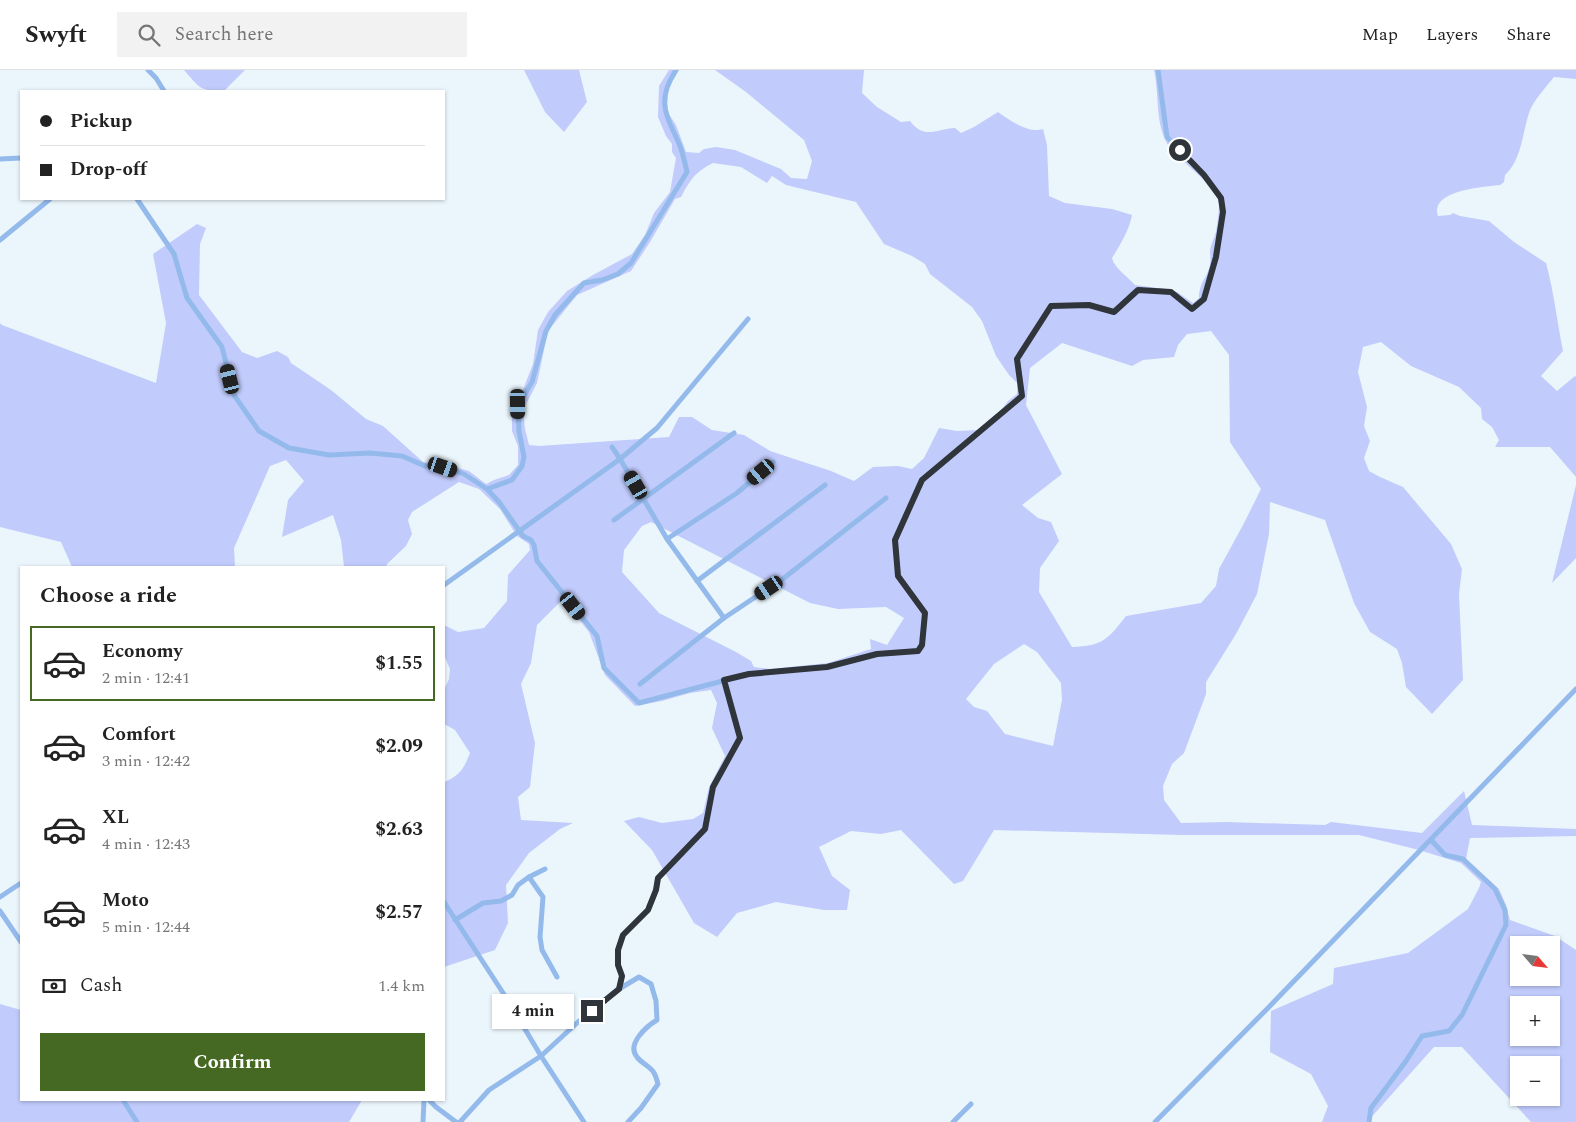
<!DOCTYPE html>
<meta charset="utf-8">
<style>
:root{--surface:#fff;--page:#f2f2f2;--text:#222;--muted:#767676;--line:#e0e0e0;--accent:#456922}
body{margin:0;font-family:Spectral,serif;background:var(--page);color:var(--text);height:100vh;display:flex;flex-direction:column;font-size:19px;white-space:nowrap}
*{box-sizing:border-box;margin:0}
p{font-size:16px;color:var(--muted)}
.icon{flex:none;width:28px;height:28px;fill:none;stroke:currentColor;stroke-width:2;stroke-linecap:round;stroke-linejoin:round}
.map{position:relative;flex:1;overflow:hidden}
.drawer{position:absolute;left:20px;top:496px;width:425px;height:535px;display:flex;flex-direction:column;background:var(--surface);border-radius:0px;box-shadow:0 1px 4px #0004}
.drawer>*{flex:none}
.banner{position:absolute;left:20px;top:20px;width:425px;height:110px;border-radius:0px;box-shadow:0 1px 4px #0004;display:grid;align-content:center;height:110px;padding:0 20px;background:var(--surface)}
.needle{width:32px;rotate:118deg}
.fabs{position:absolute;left:1510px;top:866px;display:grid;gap:10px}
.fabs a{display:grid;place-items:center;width:50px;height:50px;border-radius:0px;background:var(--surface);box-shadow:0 1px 4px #0004;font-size:25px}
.end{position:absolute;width:22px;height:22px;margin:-11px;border:6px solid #2f353a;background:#fff;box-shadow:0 0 0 2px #fff}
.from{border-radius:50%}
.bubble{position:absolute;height:35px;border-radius:0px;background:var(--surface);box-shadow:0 1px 4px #0004;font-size:16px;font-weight:700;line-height:35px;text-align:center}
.car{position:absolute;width:15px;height:30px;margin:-15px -8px;border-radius:6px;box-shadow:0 0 4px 1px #0007;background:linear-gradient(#222 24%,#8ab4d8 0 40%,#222 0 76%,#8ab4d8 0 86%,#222 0)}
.banner b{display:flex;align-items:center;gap:18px;height:48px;font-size:19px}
.banner b+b{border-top:1px solid var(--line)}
.banner i{width:12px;height:12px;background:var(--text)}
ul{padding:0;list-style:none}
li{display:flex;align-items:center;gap:15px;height:75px;margin:0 10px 8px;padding:0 10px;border:2px solid transparent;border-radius:0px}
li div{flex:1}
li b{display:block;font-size:19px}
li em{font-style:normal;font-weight:700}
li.current{border-color:var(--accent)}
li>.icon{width:45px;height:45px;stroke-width:1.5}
h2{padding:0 20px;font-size:22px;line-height:60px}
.pay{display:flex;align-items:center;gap:12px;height:55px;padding:0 20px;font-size:19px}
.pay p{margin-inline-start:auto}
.action{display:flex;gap:10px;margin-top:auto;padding:10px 20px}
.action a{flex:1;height:58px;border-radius:0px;background:var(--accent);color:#fff;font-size:20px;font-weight:700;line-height:58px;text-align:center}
header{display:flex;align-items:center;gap:30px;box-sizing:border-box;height:70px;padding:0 25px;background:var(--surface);border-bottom:1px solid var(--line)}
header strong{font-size:24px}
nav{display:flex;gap:28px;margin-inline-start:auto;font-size:18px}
.search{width:350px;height:45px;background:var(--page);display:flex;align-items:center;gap:12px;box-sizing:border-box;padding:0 18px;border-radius:0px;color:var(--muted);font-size:19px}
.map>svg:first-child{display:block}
.green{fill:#c1cbfc;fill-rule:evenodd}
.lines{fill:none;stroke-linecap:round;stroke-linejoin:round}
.street{stroke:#94baec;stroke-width:5}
.route{stroke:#2f353a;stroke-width:6}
</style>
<header>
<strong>Swyft</strong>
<div class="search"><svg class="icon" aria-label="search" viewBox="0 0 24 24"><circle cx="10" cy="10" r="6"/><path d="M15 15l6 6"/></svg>Search here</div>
<nav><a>Map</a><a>Layers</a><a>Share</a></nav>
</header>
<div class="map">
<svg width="1576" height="1052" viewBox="0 0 1576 1052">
<rect width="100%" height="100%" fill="#ebf6fc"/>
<!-- green -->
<g class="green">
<path d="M 184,0 L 245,0 L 224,21 C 199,21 200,18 184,0 Z"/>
<path d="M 524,0 L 579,0 L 587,32 L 564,62 L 545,42 Z"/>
<path d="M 669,0 L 679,0 L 668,19 L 667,41 L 676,55 L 686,82 L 699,83 L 704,79 L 716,77 L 735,80 L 781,99 L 791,108 L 807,109 L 812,91 L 804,70 L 746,22 L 715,0 L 864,0 L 862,23 L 877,37 L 901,52 L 910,51 C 924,70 936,59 955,58 L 961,63 L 974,57 L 998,42 C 1009,50 1029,64 1043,59 L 1047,75 L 1049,126 L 1065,133 L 1112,139 L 1132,145 C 1129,161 1120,175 1112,188 C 1114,198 1128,207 1135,215 L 1165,219 L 1177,222 L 1193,233 L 1199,228 C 1199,212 1207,208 1210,196 C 1211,191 1210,185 1210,180 C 1211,174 1214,168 1216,162 C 1217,154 1219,144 1219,135 C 1219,117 1181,92 1170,78 C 1154,55 1160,26 1154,0 L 1576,0 L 1576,9 L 1554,7 C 1546,17 1532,32 1529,43 C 1522,64 1522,89 1505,105 L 1504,112 L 1500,115 C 1484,117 1429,120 1438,146 L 1450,145 L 1453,143 L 1460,146 L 1489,151 L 1514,172 L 1546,193 C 1554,222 1557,252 1563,281 L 1541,306 L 1557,321 L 1575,306 L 1576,307 L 1576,407 L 1550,377 L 1495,377 L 1499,370 L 1492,357 L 1482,349 L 1481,338 L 1459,317 L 1411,296 L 1381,272 L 1363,277 L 1358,302 L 1367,337 L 1364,356 L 1370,371 L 1364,388 L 1369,401 L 1380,407 L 1403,417 L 1451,474 L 1462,499 L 1459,524 L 1463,610 L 1432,644 L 1406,617 L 1402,593 L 1397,579 L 1370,562 L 1354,533 L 1325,450 L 1270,432 L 1269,464 L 1257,524 L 1236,564 L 1206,612 L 1206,624 L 1184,683 L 1172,694 L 1163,716 L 1164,730 L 1181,753 L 1227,752 L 1325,755 L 1331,752 L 1422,763 L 1464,721 L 1472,755 L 1576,759 L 1576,766 L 1470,768 L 1466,789 L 1499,819 L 1506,835 L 1510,850 L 1555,866 L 1576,880 L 1576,1052 L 1531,1052 L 1462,977 L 1434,977 L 1367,1052 L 1322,1052 L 1328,1036 L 1311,1004 L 1270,982 L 1271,941 L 1333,914 L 1334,898 L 1408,883 L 1468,839 L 1479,818 L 1481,812 L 1461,793 L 1419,780 L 1359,765 L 1182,765 L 994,760 L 963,811 L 954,814 L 901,760 L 881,764 L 851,761 L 819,777 L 832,806 L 850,820 L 847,840 L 824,840 L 776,832 L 737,843 L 717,867 L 694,853 L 652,780 L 624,751 L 639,747 L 662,753 L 693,749 L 703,743 L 709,717 L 725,686 L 712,658 L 717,633 L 711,620 L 690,623 L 662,631 L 635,636 L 605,605 L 589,562 L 564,531 L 561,531 L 537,555 L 531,593 L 521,614 L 535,673 L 530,717 L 518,727 L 521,750 L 573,753 L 560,759 L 529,783 L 506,815 L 508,853 L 495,880 L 444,897 L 444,712 C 460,706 464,698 470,683 L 455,660 L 444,654 L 444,620 L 449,609 L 450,599 L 444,585 L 444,555 L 458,562 L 484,558 L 507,531 L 508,505 L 530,480 L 529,474 L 517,466 L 500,439 L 479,419 L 459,412 L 412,442 L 408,450 L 412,464 L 406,476 L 387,494 L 386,497 L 344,497 L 341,470 L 333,445 L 282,467 L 288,430 L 304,411 L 286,390 L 270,396 L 234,478 L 235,497 L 72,497 L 61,472 L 0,457 L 0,253 L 2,255 L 156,313 L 166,253 L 153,184 L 197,154 L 206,158 L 200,174 L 199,225 L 242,282 L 257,288 L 277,281 L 288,287 L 291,293 L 331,320 L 366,349 L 383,356 L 423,392 L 455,397 L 469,401 L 486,414 L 494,410 L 509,405 L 518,395 L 518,376 L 512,361 L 512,341 L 524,317 L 533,294 L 538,260 L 548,242 L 567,221 L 593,205 L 632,184 L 645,165 L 654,143 L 670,122 L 676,88 L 672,82 L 672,74 L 666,66 L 658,47 L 659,16 ZM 713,93 L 741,97 L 767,113 L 772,106 L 786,115 L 856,132 L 884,174 L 912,186 L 925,194 L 930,204 L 972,237 L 982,251 L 996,286 L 1009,305 L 1017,313 L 1017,324 L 1008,331 L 1002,339 L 978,360 L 957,361 L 939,358 L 924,388 L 912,399 L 898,396 L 873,397 L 854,411 L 831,401 L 770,381 L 744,365 L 712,360 L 692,347 L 679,347 L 669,367 L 539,376 L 529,375 L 525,359 L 523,340 L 537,313 L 548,261 L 577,225 L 631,201 L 650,172 L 675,129 L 681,127 C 690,110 695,102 713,93 ZM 1211,261 L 1229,285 L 1230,372 L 1261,419 L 1243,455 L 1219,499 L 1216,516 L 1201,533 L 1126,546 C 1108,569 1103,576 1072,577 L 1039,522 L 1040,498 L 1059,471 L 1051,452 L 1038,448 L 1022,435 L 1062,404 L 1026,335 L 1030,298 L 1062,273 L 1132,296 L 1143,290 L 1174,287 L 1178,275 L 1187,264 ZM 651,452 L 810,533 L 838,539 L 886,537 L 904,548 L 887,575 L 870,569 L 871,579 L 828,593 L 770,599 L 754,597 L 751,591 L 736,582 L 659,543 L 622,502 L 624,480 L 642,456 ZM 1024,574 L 1037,582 L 1061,613 L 1062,630 L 1053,676 L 1005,664 L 987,641 L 974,637 L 966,629 L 994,594 ZM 1519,875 L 1551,875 L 1551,908 L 1519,908 ZM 1519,935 L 1551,935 L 1551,968 L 1519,968 ZM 1519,995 L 1551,995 L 1551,1028 L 1519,1028 Z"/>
<path d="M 1576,415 L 1576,488 L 1552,513 Z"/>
<path d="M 0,934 L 21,940 L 21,1030 L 362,1030 L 349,1052 L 0,1052 Z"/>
</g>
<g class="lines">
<!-- street -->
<g class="street">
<path d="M 148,0 L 156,8 L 164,21"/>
<path d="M 0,89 L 21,88"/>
<path d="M 137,129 L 174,184 L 187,228 L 222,277 L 234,325 L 259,361 L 289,378 L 329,385 L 370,383 L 402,386 L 425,396 L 443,397 L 464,404 L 487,419 L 499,432 L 523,466 L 531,470 L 534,475 L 537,491 L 597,566 L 604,598 L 639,633 L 749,604 L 827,597 L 877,584 L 918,581 L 922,575 L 925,543 L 898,506 L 895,470 L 922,410 L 1022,326 L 1017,289 L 1051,236 L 1089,235 L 1114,242 L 1138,220 L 1171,222 L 1192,239 L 1203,229 L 1215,187 L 1223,142 L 1221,128 L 1204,105 L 1167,67 L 1158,0"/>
<path d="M 0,170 L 50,129"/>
<path d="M 612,377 L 620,389 L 667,469 L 724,548"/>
<path d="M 487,419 L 512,410 L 522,396 L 524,387 L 519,361 L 518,335 L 532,312 L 546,261 L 555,245 L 584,213 L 602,210 L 618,204 L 631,193 L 687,102 C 685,93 683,84 680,76 C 667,45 655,33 676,0"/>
<path d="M 614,450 L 734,363"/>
<path d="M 667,469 L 737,423 L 773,392"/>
<path d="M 697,511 L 825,415"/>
<path d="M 444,515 L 620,389 L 657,358 L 748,249"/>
<path d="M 640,614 L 724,548 L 784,508 L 886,428"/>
<path d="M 529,807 L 543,827 L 540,867 L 542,880 L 557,907"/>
<path d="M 0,827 L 21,813"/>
<path d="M 444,832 L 507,929 L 541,986 L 584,1052"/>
<path d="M 0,841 L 21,872"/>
<path d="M 455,850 L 483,833 L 501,831 L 512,825 L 518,815 L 529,807 L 545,799"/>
<path d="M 619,919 L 639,907 L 651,914 L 656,931 L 657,950 C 647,956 626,974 637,987 C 641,993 651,997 654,1003 C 656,1006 657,1011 658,1014 L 641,1038 L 628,1052"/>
<path d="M 123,1030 L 137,1052"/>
<path d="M 429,1030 L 436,1037 L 456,1052"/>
<path d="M 423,1052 L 424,1030"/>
<path d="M 460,1052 L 489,1020 L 541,986 L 578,952 L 619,919 L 622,907 L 618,895 L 618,880 L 623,865 L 648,840 L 656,820 L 658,808 L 705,759 L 713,717 L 740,668 L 724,610"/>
<path d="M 953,1052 L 971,1034"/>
<path d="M 1155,1052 L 1267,939 L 1576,619"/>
<path d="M 1369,1052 L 1371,1038 L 1406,991 L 1422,966 L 1449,961 L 1462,945 L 1506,855 L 1505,840 L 1495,819 L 1463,789 L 1445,785 L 1431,770"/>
</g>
</g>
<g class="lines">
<!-- route -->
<path class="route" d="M 592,941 L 619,919 L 622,906 L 618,895 L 618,880 L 623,865 L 648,840 L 656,820 L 658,808 L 705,759 L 713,717 L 740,668 L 724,610 L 749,604 L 827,597 L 877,584 L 918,581 L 922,575 L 925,543 L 898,506 L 895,470 L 922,410 L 1022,326 L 1017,289 L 1051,236 L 1089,235 L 1114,242 L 1138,220 L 1171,222 L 1192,239 L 1204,229 L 1216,187 L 1223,142 L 1221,128 L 1204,105 L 1180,80"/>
</g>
</svg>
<div class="fabs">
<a><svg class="needle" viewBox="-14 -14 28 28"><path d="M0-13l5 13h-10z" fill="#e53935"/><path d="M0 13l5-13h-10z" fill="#767676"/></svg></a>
<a>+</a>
<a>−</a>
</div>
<i class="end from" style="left:1180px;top:80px"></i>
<i class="end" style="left:592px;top:941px"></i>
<div class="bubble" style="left:492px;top:924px;width:82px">4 min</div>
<i class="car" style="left:230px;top:309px;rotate:346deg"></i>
<i class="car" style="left:518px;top:334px;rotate:179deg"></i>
<i class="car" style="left:443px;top:397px;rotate:109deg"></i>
<i class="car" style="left:761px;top:402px;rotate:230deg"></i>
<i class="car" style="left:636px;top:415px;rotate:330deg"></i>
<i class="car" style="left:769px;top:518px;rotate:236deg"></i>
<i class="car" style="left:573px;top:536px;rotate:142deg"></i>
<div class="banner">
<b><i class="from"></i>Pickup</b>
<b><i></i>Drop-off</b>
</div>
<section class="drawer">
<h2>Choose a ride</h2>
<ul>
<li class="current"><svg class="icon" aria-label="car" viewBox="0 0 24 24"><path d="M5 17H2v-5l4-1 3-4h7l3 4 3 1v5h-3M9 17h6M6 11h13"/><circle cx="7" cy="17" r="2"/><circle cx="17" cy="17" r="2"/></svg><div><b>Economy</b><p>2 min · 12:41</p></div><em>$1.55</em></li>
<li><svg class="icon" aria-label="car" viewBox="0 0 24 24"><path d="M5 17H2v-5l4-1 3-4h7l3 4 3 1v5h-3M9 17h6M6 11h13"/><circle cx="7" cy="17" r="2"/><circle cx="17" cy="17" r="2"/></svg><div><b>Comfort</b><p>3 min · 12:42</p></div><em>$2.09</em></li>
<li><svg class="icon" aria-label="car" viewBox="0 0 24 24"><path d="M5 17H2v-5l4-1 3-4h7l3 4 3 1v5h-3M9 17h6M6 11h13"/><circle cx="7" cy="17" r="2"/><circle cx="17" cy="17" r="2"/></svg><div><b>XL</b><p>4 min · 12:43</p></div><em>$2.63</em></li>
<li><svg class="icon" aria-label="car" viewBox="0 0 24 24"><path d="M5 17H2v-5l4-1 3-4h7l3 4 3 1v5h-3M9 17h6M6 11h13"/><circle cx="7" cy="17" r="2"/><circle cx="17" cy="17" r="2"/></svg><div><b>Moto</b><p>5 min · 12:44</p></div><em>$2.57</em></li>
</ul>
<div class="pay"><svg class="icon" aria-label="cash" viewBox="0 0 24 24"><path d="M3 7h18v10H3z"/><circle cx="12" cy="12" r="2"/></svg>Cash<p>1.4 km</p></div>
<div class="action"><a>Confirm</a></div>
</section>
</div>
